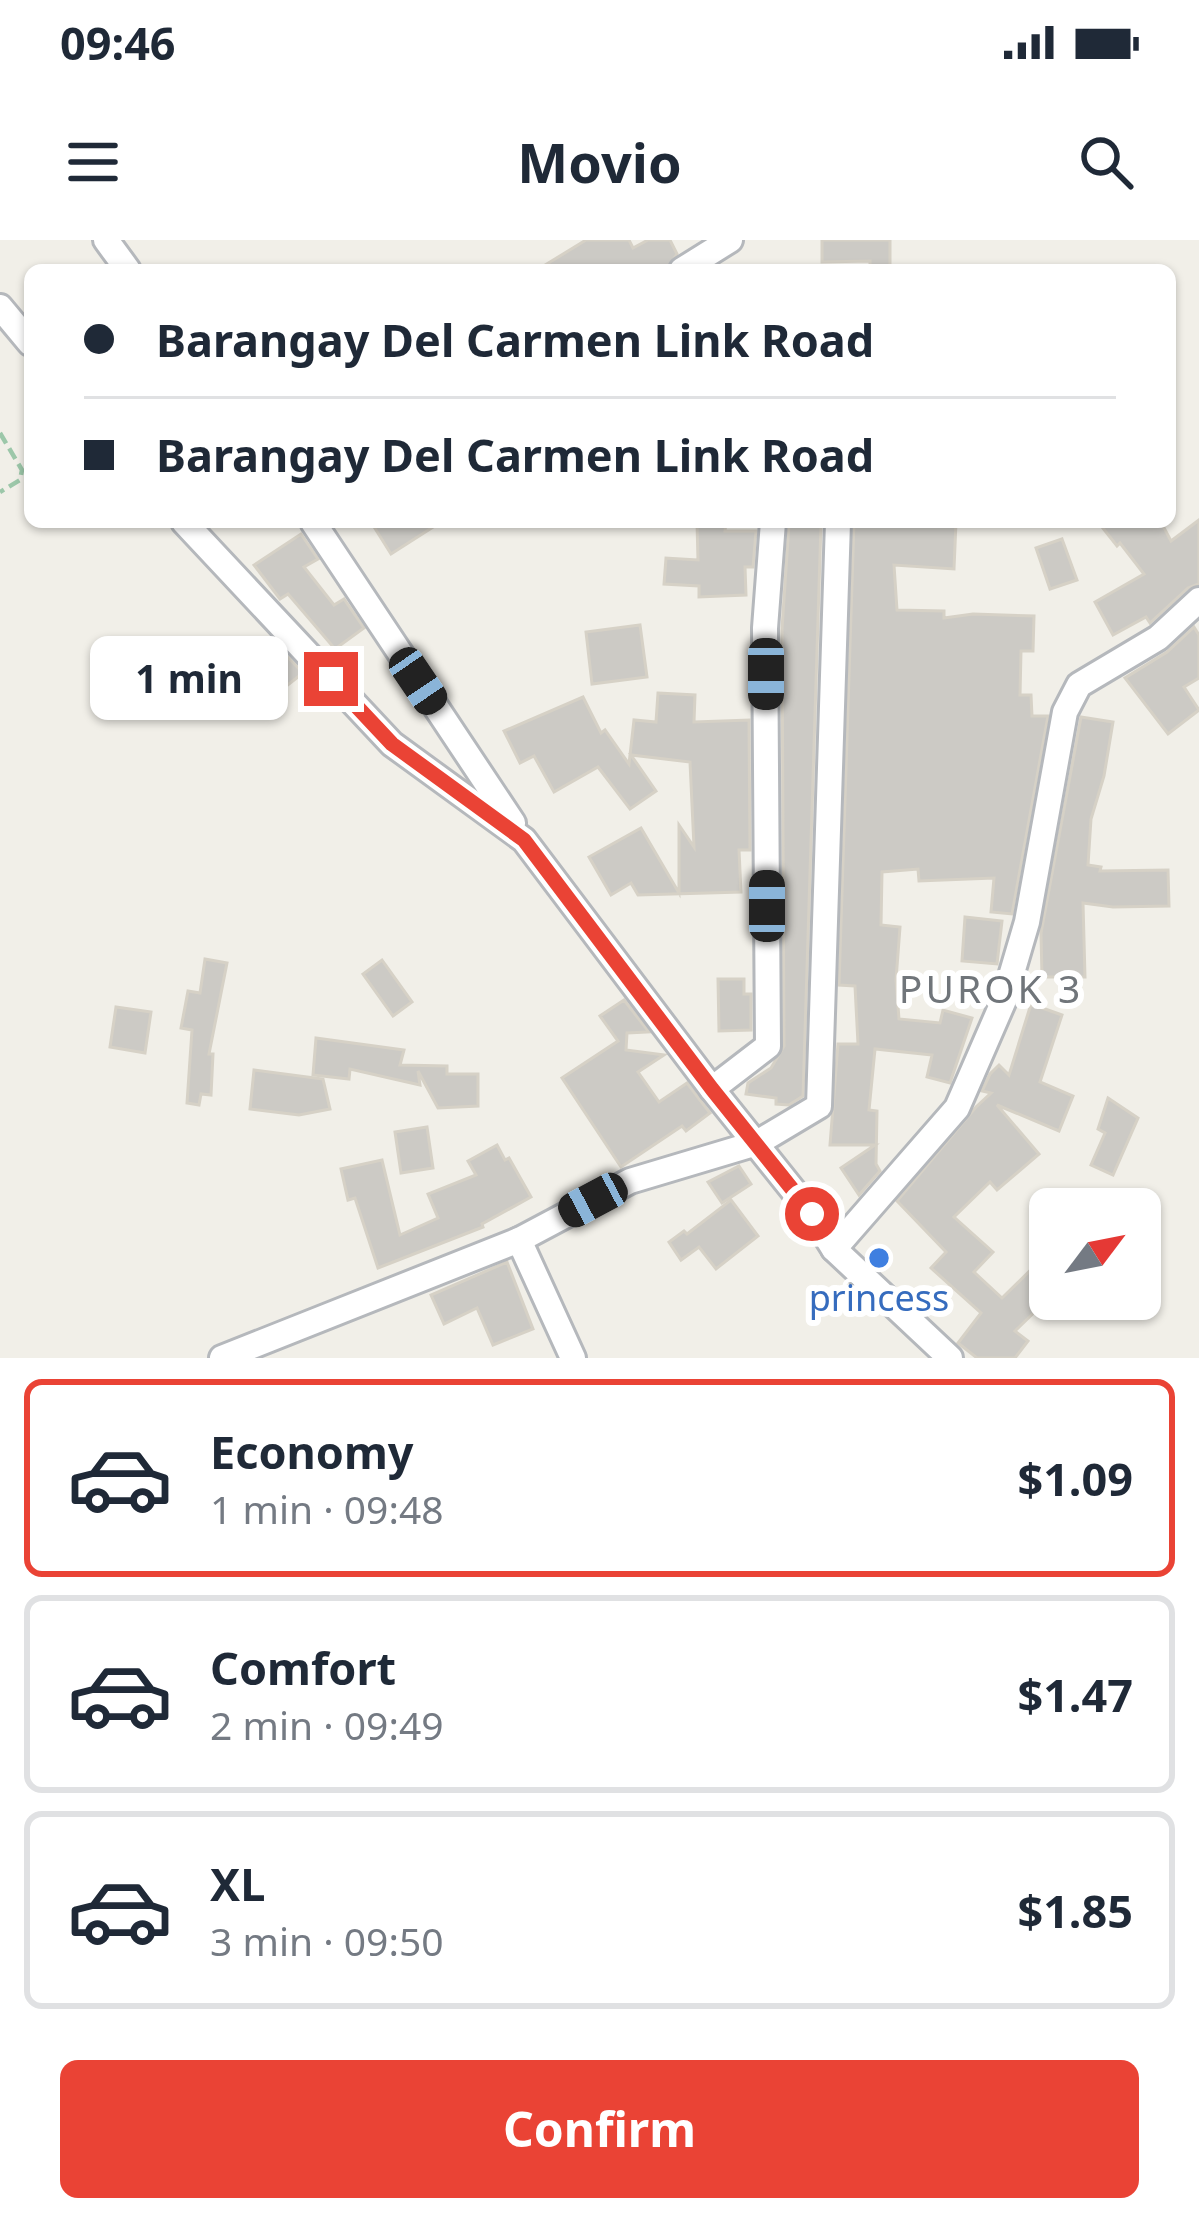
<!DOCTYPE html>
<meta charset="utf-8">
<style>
:root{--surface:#fff;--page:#f2f2f3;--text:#1f2937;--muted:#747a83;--line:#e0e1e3;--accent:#ea4335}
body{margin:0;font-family:"Noto Sans",sans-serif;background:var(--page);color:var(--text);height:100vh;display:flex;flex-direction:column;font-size:45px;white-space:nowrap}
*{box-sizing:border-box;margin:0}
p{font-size:39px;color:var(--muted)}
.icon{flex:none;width:66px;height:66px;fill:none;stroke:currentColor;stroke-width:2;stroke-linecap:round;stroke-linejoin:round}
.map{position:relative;height:1118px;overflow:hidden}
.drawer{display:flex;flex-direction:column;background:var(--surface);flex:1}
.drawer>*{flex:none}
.guide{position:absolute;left:24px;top:24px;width:1152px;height:264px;border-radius:18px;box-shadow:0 3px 9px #0004;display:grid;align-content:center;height:264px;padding:0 60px;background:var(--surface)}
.needle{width:78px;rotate:58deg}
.controls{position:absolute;left:1029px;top:948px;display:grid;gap:24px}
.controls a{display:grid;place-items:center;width:132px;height:132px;border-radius:18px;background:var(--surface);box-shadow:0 3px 9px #0004;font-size:60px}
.end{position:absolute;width:54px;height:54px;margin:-27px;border:15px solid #ea4335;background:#fff;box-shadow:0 0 0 6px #fff}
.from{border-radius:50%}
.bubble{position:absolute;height:84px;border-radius:18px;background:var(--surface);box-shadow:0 3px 9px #0004;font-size:39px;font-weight:700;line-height:84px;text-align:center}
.car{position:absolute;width:36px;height:72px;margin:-36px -18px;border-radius:15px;box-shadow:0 0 9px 3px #0007;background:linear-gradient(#222 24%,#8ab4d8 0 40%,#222 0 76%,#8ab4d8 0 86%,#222 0)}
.guide b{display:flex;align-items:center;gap:42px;height:114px;font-size:45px}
.guide b+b{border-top:3px solid var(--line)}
.guide i{width:30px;height:30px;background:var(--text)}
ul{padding:21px 0 0;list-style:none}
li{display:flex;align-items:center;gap:36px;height:198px;margin:0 24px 18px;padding:0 36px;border:6px solid var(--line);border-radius:18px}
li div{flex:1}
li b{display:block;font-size:45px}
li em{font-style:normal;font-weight:700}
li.on{border-color:var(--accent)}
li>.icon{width:108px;height:108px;stroke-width:1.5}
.action{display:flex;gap:24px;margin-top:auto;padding:24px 60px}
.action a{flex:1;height:138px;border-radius:18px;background:var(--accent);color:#fff;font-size:48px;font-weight:700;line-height:138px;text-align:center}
.status{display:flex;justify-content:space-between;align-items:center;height:84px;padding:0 60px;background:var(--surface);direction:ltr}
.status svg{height:33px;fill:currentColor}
header{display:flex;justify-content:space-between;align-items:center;height:156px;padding:0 60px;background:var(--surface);font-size:54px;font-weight:700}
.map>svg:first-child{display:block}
.building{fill:#cccac5;stroke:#d6d1c6;stroke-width:3}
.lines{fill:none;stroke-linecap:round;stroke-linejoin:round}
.minor-casing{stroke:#b5b8bc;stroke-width:30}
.path{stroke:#9cc7a9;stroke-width:4.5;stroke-dasharray:12 6;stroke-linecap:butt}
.minor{stroke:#fff;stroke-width:24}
.route{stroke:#ea4335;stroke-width:15}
.shop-dot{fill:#3f7fe0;stroke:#fff;stroke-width:4.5}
.labels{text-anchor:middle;stroke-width:12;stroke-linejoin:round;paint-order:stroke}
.shop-label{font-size:36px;fill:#366cbe;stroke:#fff}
.neighbourhood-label{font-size:39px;letter-spacing:3px;fill:#70757a;stroke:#fff}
</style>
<div class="status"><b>09:46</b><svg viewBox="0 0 49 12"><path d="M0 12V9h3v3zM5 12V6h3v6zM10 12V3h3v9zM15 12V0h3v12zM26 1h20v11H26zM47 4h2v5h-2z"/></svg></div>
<header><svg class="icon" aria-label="menu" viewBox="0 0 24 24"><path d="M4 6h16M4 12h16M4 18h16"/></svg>Movio<svg class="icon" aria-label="search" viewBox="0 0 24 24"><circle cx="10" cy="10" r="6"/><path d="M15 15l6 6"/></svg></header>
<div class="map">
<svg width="1199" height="1118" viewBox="0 0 1199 1118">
<rect width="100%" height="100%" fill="#f1efe8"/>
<!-- building -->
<g class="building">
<path d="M 586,0 L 629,0 L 633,8 L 648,0 L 670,0 L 677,14 L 666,30 L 537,30 Z"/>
<path d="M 822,0 L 890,0 L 890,30 L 870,30 L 870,21 L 822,22 Z"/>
<path d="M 1199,280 L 1199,344 L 1188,348 L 1150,383 L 1146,377 L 1113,395 L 1095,362 L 1144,334 L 1120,303 L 1117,306 L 1098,282 L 1161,282 L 1171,301 Z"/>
<path d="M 371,282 L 441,282 L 391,314 Z"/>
<path d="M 697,282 L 726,282 L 725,291 L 756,291 L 753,327 L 745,327 L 746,355 L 699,357 L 699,346 L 664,344 L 666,318 L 698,320 Z"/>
<path d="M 854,282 L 956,282 L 954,329 L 894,325 L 897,370 L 944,371 L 944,378 L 973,374 L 1034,376 L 1033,411 L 1021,411 L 1020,455 L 1031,455 L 1032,476 L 1048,476 L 1012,674 L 991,672 L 994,638 L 919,641 L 918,629 L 882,632 L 881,685 L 900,687 L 896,740 L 899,779 L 940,783 L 943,770 L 972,778 L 950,843 L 927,837 L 932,815 L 875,809 L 869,870 L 877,871 L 876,924 L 880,931 L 859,955 L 841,928 L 875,905 L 830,905 L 838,804 L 858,804 L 855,746 L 839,745 Z"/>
<path d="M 789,284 L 821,284 L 803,856 L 789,865 L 776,864 L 776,858 L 746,854 L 748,843 L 771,828 L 784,806 L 782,389 Z"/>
<path d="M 301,294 L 318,319 L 304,327 L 334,365 L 344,359 L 364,388 L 335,409 L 288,354 L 280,359 L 254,325 Z"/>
<path d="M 1062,299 L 1077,340 L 1050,349 L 1036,308 Z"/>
<path d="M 640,385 L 647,437 L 592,444 L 586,392 Z"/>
<path d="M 1194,387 L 1199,395 L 1199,438 L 1184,447 L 1199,470 L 1168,494 L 1125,438 L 1167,412 Z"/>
<path d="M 280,409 L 303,433 L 275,455 L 255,429 Z"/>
<path d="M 658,453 L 695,455 L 694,482 L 749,480 L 750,610 L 739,610 L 741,652 L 638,655 L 631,643 L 611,655 L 589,617 L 641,588 L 679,653 L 679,585 L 694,607 L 690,522 L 631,515 L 656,551 L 630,569 L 598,527 L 554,552 L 534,516 L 520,523 L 504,491 L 583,457 L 601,493 L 605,490 L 629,524 L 634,480 L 656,482 Z"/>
<path d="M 1081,477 L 1113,482 L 1104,536 L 1091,579 L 1088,625 L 1101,627 L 1100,631 L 1168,630 L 1169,666 L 1113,667 L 1083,663 L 1085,737 L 1042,737 L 1041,693 Z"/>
<path d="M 965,677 L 1002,681 L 997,724 L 962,721 Z"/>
<path d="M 205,719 L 227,723 L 209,814 L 213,814 L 211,855 L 201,854 L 199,865 L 187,863 L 192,790 L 181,788 L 188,751 L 200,753 Z"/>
<path d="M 382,720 L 412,762 L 393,776 L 363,734 Z"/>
<path d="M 718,739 L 744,739 L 744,754 L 751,754 L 751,790 L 719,791 Z"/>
<path d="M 624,760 L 649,792 L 627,793 L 626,810 L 664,815 L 638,832 L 659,862 L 687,843 L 710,873 L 686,891 L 682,886 L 621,927 L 562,838 L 618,801 L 600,776 Z"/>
<path d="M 1031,764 L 1062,775 L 1040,842 L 1073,856 L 1059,891 L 997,865 L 1039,914 L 997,950 L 990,942 L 954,977 L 993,1012 L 974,1032 L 1002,1058 L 1050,1011 L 1050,1057 L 1015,1091 L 1028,1101 L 1015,1118 L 977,1118 L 958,1103 L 981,1073 L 931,1028 L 946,1012 L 897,961 L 976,867 L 991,853 L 982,851 L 990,834 L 999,825 L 1009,835 Z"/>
<path d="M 116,767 L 151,772 L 145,813 L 110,807 Z"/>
<path d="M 316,798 L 404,810 L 400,825 L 447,826 L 447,834 L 478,834 L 478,866 L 438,868 L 418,831 L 420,845 L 350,829 L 349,839 L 313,835 Z"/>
<path d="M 254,830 L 323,839 L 330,869 L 299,875 L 250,869 Z"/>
<path d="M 1108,858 L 1138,878 L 1113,935 L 1091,925 L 1105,893 L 1098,889 Z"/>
<path d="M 427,887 L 433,928 L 401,933 L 395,892 Z"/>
<path d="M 497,905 L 505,920 L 509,918 L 531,957 L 482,984 L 483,987 L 378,1028 L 355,958 L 348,960 L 341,929 L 382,920 L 400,995 L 438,978 L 428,954 L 476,935 L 468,921 Z"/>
<path d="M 739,926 L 751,944 L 722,963 L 708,942 Z"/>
<path d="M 731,960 L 758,996 L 716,1029 L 699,1007 L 681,1020 L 669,1002 L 684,991 L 687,994 Z"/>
<path d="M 507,1022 L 533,1089 L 493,1105 L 477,1068 L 444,1084 L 431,1055 Z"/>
</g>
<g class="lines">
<!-- minor casing -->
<g class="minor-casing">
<g id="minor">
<path d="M 106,0 L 128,30"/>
<path d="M 682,30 L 730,0"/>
<path d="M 0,67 L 30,103"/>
<path d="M 184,282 L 392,504 L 524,600 L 712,849 L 812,974 L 834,1009 L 950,1118"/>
<path d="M 313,282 L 513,583"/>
<path d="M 712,849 L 768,806 L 765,388 L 773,282"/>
<path d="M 519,1000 L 573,1118"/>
<path d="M 834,1009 L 957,868 L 1004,760 L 1027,682 L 1065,472 L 1079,445 L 1158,398 L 1199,360"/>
<path d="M 222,1118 L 519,1000 L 630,941 L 757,903 L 819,866 L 838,282"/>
</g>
</g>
<!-- path -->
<path class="path" d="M 0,193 L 22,230 L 20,240 L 0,252"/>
<!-- minor -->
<use href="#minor" class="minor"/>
</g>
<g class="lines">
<!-- route -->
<path class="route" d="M 331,439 L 392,504 L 524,600 L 712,849 L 812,974"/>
</g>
<!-- markers -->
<circle class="shop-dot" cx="879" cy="1018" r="12"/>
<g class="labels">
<!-- shop labels -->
<g class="shop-label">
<text x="879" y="1071">princess</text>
</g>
<!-- neighbourhood labels -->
<g class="neighbourhood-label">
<text x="991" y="763">PUROK 3</text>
</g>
</g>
</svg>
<div class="controls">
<a><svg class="needle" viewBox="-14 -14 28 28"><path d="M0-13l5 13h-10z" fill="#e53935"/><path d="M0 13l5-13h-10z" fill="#747a83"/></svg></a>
</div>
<i class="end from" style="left:812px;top:974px"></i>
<i class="end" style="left:331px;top:439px"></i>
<div class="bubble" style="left:90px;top:396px;width:198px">1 min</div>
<i class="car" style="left:766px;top:434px;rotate:180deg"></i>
<i class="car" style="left:418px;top:441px;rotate:146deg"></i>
<i class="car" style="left:767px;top:666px;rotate:0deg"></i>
<i class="car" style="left:593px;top:960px;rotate:242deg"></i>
<div class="guide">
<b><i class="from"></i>Barangay Del Carmen Link Road</b>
<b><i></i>Barangay Del Carmen Link Road</b>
</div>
</div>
<section class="drawer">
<ul>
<li class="on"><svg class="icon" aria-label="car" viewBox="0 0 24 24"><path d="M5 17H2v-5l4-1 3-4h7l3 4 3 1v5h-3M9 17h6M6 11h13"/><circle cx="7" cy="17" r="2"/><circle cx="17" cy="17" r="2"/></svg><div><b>Economy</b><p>1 min · 09:48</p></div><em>$1.09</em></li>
<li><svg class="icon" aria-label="car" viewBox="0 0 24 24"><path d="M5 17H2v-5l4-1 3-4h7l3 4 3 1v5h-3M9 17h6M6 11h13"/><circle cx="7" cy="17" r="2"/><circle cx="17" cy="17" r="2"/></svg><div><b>Comfort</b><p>2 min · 09:49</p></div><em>$1.47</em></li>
<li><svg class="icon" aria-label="car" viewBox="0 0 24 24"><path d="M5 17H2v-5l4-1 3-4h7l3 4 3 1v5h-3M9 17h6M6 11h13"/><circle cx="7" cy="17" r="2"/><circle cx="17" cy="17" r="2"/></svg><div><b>XL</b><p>3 min · 09:50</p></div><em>$1.85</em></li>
</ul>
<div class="action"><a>Confirm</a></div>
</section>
